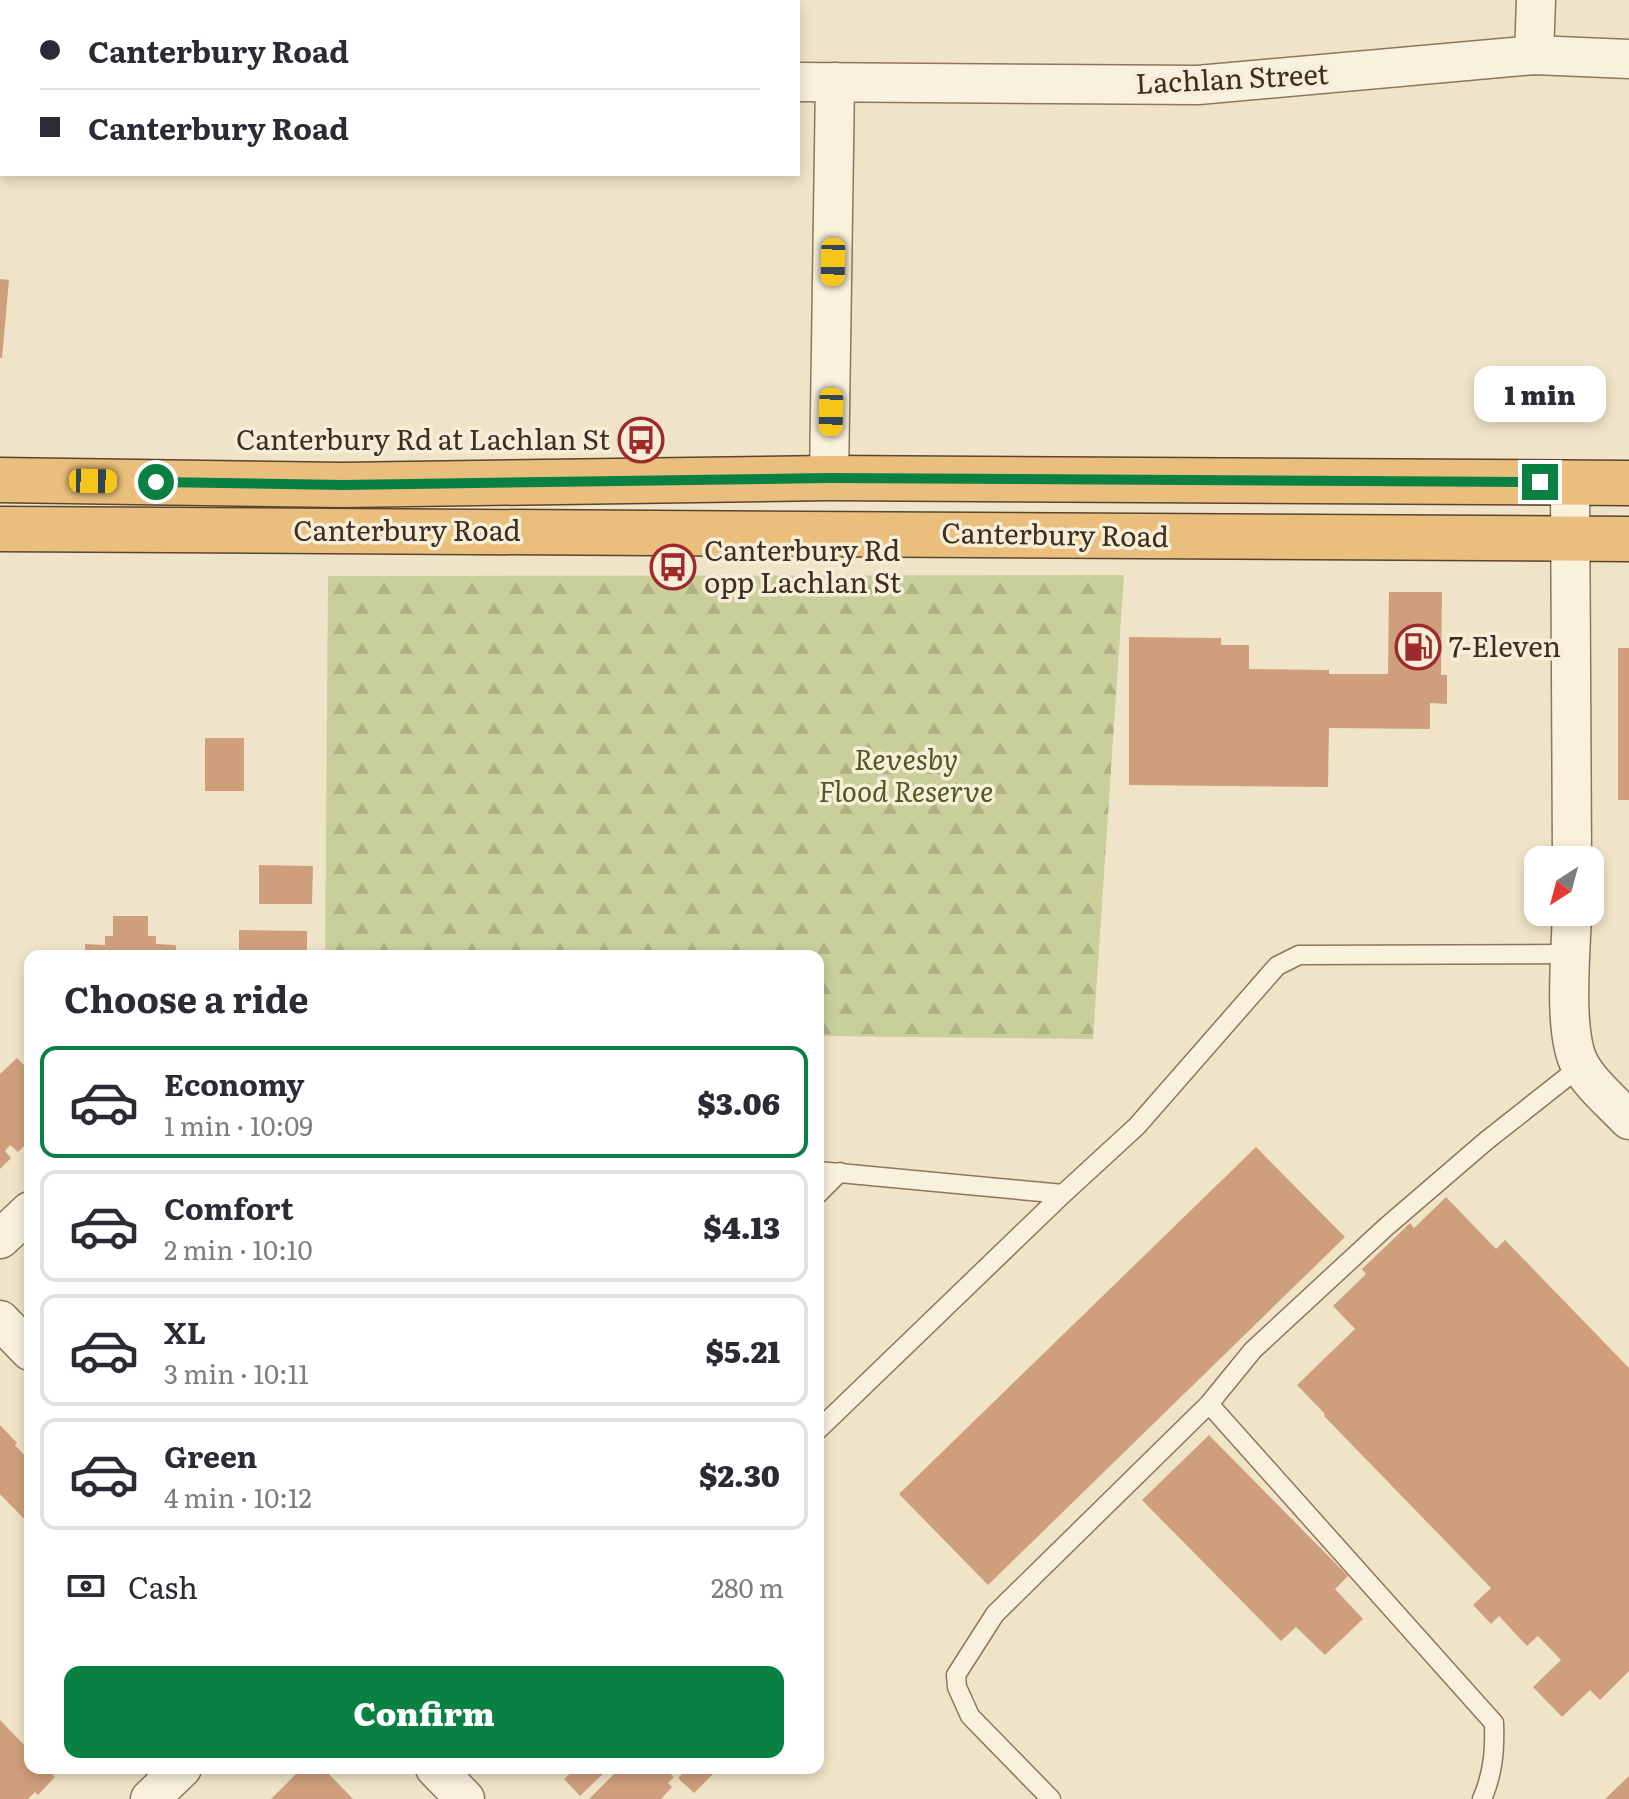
<!DOCTYPE html>
<meta charset="utf-8">
<style>
:root{--surface:#fff;--page:#f7f7f7;--text:#2b2b33;--muted:#7c7c81;--line:#e1e1e2;--accent:#0b8043}
body{margin:0;font-family:Literata,serif;background:var(--page);color:var(--text);height:100vh;display:flex;flex-direction:column;font-size:30px;white-space:nowrap}
*{box-sizing:border-box;margin:0}
p{font-size:26px;color:var(--muted)}
.icon{flex:none;width:44px;height:44px;fill:none;stroke:currentColor;stroke-width:2;stroke-linecap:round;stroke-linejoin:round}
.map{position:relative;flex:1;overflow:hidden}
.sheet{position:absolute;left:24px;top:950px;width:800px;height:824px;display:flex;flex-direction:column;background:var(--surface);border-radius:16px;box-shadow:0 4px 12px #0003}
.sheet>*{flex:none}
.top-card{position:absolute;left:0px;top:0px;width:800px;height:176px;box-shadow:0 4px 12px #0003;display:grid;align-content:center;height:176px;padding:0 40px;background:var(--surface)}
.needle{width:52px;rotate:216deg}
.buttons{position:absolute;left:1524px;top:846px;display:grid;gap:16px}
.buttons a{display:grid;place-items:center;width:80px;height:80px;border-radius:16px;background:var(--surface);box-shadow:0 4px 12px #0003;font-size:40px}
.end{position:absolute;width:36px;height:36px;margin:-18px;border:10px solid #0b8043;background:#fff;box-shadow:0 0 0 4px #fff}
.from{border-radius:50%}
.bubble{position:absolute;height:56px;border-radius:16px;background:var(--surface);box-shadow:0 4px 12px #0003;font-size:26px;font-weight:800;line-height:56px;text-align:center}
.car{position:absolute;width:24px;height:48px;margin:-24px -12px;border-radius:10px;box-shadow:0 0 6px 2px #0007;background:linear-gradient(#f5c518 24%,#345 0 40%,#f5c518 0 76%,#345 0 86%,#f5c518 0)}
.top-card b{display:flex;align-items:center;gap:28px;height:76px;font-size:30px}
.top-card b+b{border-top:2px solid var(--line)}
.top-card i{width:20px;height:20px;background:var(--text)}
ul{padding:0;list-style:none}
li{display:flex;align-items:center;gap:24px;height:112px;margin:0 16px 12px;padding:0 24px;border:4px solid var(--line);border-radius:16px}
li div{flex:1}
li b{display:block;font-size:30px}
li em{font-style:normal;font-weight:800}
li.selected{border-color:var(--accent)}
li>.icon{width:72px;height:72px;stroke-width:1.5}
h2{padding:0 40px;font-size:36px;line-height:96px}
.pay{display:flex;align-items:center;gap:20px;height:88px;padding:0 40px;font-size:30px}
.pay p{margin-inline-start:auto}
.cta{display:flex;gap:16px;margin-top:auto;padding:16px 40px}
.cta a{flex:1;height:92px;border-radius:16px;background:var(--accent);color:#fff;font-size:32px;font-weight:800;line-height:92px;text-align:center}
.map>svg:first-child{display:block}
.forest{fill:url(#forest-firs)}
.building{fill:#cf9f7d}
.lines{fill:none;stroke-linecap:round;stroke-linejoin:round}
.service-casing{stroke:#8d765c;stroke-width:21}
.minor-casing{stroke:#8d765c;stroke-width:41}
.trunk-casing{stroke:#5b4430;stroke-width:47}
.service{stroke:#faf1dc;stroke-width:18}
.minor{stroke:#faf1dc;stroke-width:38}
.trunk{stroke:#eabe7c;stroke-width:44}
.route{stroke:#0b8043;stroke-width:10}
.labels{text-anchor:middle;stroke-width:7;stroke-linejoin:round;paint-order:stroke}
.street-label{font-size:28px;fill:#3d2e20;stroke:#f7eed8}
.poi-label{font-size:28px;fill:#3d2e20;stroke:#f7eed8;text-anchor:start}
.park-label{font-size:28px;font-style:italic;fill:#4d5a26;stroke:#f7eed8}
</style>
<div class="map">
<svg width="1629" height="1799" viewBox="0 0 1629 1799">
<defs>
<pattern id="forest-firs" width="22" height="20" patternUnits="userSpaceOnUse" patternTransform="scale(2)"><rect width="22" height="20" fill="#c9cf9b"/><path d="M5 1l3.5 6h-7zM16 11l3.5 6h-7z" fill="#aeb285"/></pattern>
</defs>
<rect width="100%" height="100%" fill="#f0e4c8"/>
<!-- forest -->
<path class="forest" d="M 1124,575 L 1093,1039 L 818,1036 L 818,956 L 325,956 L 328,576 Z"/>
<!-- building -->
<g class="building">
<path d="M 0,279 L 9,280 L 2,358 L 0,358 Z"/>
<path d="M 1389,592 L 1442,592 L 1441,675 L 1447,675 L 1447,704 L 1430,703 L 1430,729 L 1329,728 L 1328,787 L 1129,785 L 1129,637 L 1221,638 L 1221,645 L 1249,645 L 1249,669 L 1329,670 L 1329,674 L 1388,674 Z"/>
<rect x="1618" y="648" width="11" height="152"/>
<rect x="205" y="738" width="39" height="53"/>
<path d="M 259,865 L 313,866 L 312,904 L 259,904 Z"/>
<path d="M 113,916 L 148,916 L 148,936 L 156,936 L 156,944 L 176,945 L 176,956 L 85,956 L 85,944 L 105,945 L 105,936 L 113,936 Z"/>
<path d="M 239,930 L 307,931 L 307,956 L 239,956 Z"/>
<path d="M 17,1058 L 30,1071 L 30,1140 L 18,1152 L 10,1145 L 5,1151 L 11,1158 L 0,1169 L 0,1074 Z"/>
<path d="M 1256,1147 L 1345,1237 L 988,1585 L 899,1494 Z"/>
<path d="M 1446,1197 L 1496,1249 L 1505,1240 L 1629,1368 L 1629,1671 L 1600,1700 L 1590,1690 L 1562,1717 L 1533,1687 L 1561,1660 L 1538,1636 L 1527,1646 L 1499,1616 L 1491,1624 L 1473,1605 L 1491,1588 L 1324,1416 L 1325,1414 L 1297,1385 L 1355,1329 L 1333,1306 L 1366,1274 L 1362,1269 L 1410,1223 L 1414,1228 Z"/>
<path d="M 0,1425 L 17,1443 L 15,1445 L 26,1457 L 30,1453 L 30,1525 L 0,1494 Z"/>
<path d="M 1209,1435 L 1348,1576 L 1335,1589 L 1363,1619 L 1325,1655 L 1296,1627 L 1281,1641 L 1142,1500 Z"/>
<path d="M 0,1720 L 30,1751 L 30,1768 L 47,1768 L 55,1777 L 38,1795 L 35,1792 L 28,1799 L 0,1799 Z"/>
<path d="M 302,1768 L 323,1768 L 353,1799 L 271,1799 Z"/>
<path d="M 566,1768 L 609,1768 L 580,1796 L 564,1779 L 571,1773 Z"/>
<path d="M 620,1768 L 664,1768 L 674,1777 L 668,1783 L 672,1787 L 661,1799 L 589,1799 Z"/>
<path d="M 688,1768 L 719,1768 L 694,1793 L 678,1778 Z"/>
<path d="M 1629,1776 L 1629,1799 L 1605,1799 Z"/>
</g>
<g class="lines">
<!-- service casing -->
<g class="service-casing">
<g id="service">
<path d="M 818,1171 L 1063,1194"/>
<path d="M 818,1194 L 840,1172"/>
<path d="M 1209,1404 L 1494,1723 C 1495,1750 1493,1774 1482,1799"/>
<path d="M 818,1430 L 1063,1194 L 1137,1126 L 1277,966 L 1299,955 L 1571,954"/>
<path d="M 1051,1799 L 970,1716 L 957,1687 L 956,1675 L 995,1614 L 1209,1404 L 1253,1350 L 1386,1227 L 1486,1141 L 1581,1066"/>
</g>
</g>
<!-- minor casing -->
<g class="minor-casing">
<g id="minor">
<path d="M 1534,55 L 1536,0"/>
<path d="M 798,82 L 1198,85 L 1534,55 L 1629,59"/>
<path d="M 829,478 L 835,82"/>
<path d="M 1570,482 L 1572,860"/>
<path d="M 1572,912 C 1571,951 1563,1030 1579,1063 C 1590,1084 1612,1102 1629,1120"/>
<path d="M 0,1239 L 30,1211"/>
<path d="M 0,1320 L 30,1351"/>
<path d="M 435,1768 L 465,1799"/>
<path d="M 150,1799 L 182,1768"/>
</g>
</g>
<!-- trunk casing -->
<g class="trunk-casing">
<g id="trunk">
<path d="M 0,480 L 343,485 L 829,478 L 1629,483"/>
<path d="M 0,529 L 1629,539"/>
</g>
</g>
<!-- service -->
<use href="#service" class="service"/>
<!-- minor -->
<use href="#minor" class="minor"/>
<!-- trunk -->
<use href="#trunk" class="trunk"/>
</g>
<g class="lines">
<!-- route -->
<path class="route" d="M 156,482 L 343,485 L 829,478 L 1540,482"/>
</g>
<!-- icons -->
<defs>
<g id="bus-ring" transform="scale(2.3)"><circle r="9.5" fill="#f7eed8" stroke="#9e2a2b" stroke-width="1.5"/><path d="M-5-6H5V4H4V6H2V4H-2V6H-4V4H-5ZM-3.5-4V0h7V-4ZM-3.5 1.2v1.5H-2V1.2ZM2 1.2v1.5H3.5V1.2Z" fill="#9e2a2b"/></g>
<g id="fuel-ring" transform="scale(2.3)"><circle r="9.5" fill="#f7eed8" stroke="#9e2a2b" stroke-width="1.5"/><path d="M-5.5-6h7V0h2V4h1.3V-2.5L3-4.5l.8-.8L6-3V5H2.5V1h-1V6h-7ZM-4.2-4.7v3.2H.2V-4.7Z" fill="#9e2a2b"/></g>
</defs>
<g fill-rule="evenodd">
<use href="#bus-ring" x="641" y="440"/>
<use href="#bus-ring" x="673" y="567"/>
<use href="#fuel-ring" x="1418" y="647"/>
</g>
<g class="labels">
<!-- street labels -->
<g class="street-label">
<text transform="translate(1232 79) rotate(-3)" y="10">Lachlan Street</text>
<text x="407" y="541">Canterbury Road</text>
<text transform="translate(1055 535) rotate(1)" y="10">Canterbury Road</text>
</g>
<!-- poi labels -->
<g class="poi-label">
<text x="610" y="450" text-anchor="end">Canterbury Rd at Lachlan St</text>
<text x="704" y="561">Canterbury Rd<tspan x="704" dy="32">opp Lachlan St</tspan></text>
<text x="1449" y="657">7-Eleven</text>
</g>
<!-- park labels -->
<g class="park-label">
<text x="906" y="770">Revesby<tspan x="906" dy="32">Flood Reserve</tspan></text>
</g>
</g>
</svg>
<div class="buttons">
<a><svg class="needle" viewBox="-14 -14 28 28"><path d="M0-13l5 13h-10z" fill="#e53935"/><path d="M0 13l5-13h-10z" fill="#7c7c81"/></svg></a>
</div>
<i class="end from" style="left:156px;top:482px"></i>
<i class="end" style="left:1540px;top:482px"></i>
<div class="bubble" style="left:1474px;top:366px;width:132px">1 min</div>
<i class="car" style="left:833px;top:262px;rotate:181deg"></i>
<i class="car" style="left:831px;top:412px;rotate:181deg"></i>
<i class="car" style="left:93px;top:481px;rotate:91deg"></i>
<div class="top-card">
<b><i class="from"></i>Canterbury Road</b>
<b><i></i>Canterbury Road</b>
</div>
<section class="sheet">
<h2>Choose a ride</h2>
<ul>
<li class="selected"><svg class="icon" aria-label="car" viewBox="0 0 24 24"><path d="M5 17H2v-5l4-1 3-4h7l3 4 3 1v5h-3M9 17h6M6 11h13"/><circle cx="7" cy="17" r="2"/><circle cx="17" cy="17" r="2"/></svg><div><b>Economy</b><p>1 min · 10:09</p></div><em>$3.06</em></li>
<li><svg class="icon" aria-label="car" viewBox="0 0 24 24"><path d="M5 17H2v-5l4-1 3-4h7l3 4 3 1v5h-3M9 17h6M6 11h13"/><circle cx="7" cy="17" r="2"/><circle cx="17" cy="17" r="2"/></svg><div><b>Comfort</b><p>2 min · 10:10</p></div><em>$4.13</em></li>
<li><svg class="icon" aria-label="car" viewBox="0 0 24 24"><path d="M5 17H2v-5l4-1 3-4h7l3 4 3 1v5h-3M9 17h6M6 11h13"/><circle cx="7" cy="17" r="2"/><circle cx="17" cy="17" r="2"/></svg><div><b>XL</b><p>3 min · 10:11</p></div><em>$5.21</em></li>
<li><svg class="icon" aria-label="car" viewBox="0 0 24 24"><path d="M5 17H2v-5l4-1 3-4h7l3 4 3 1v5h-3M9 17h6M6 11h13"/><circle cx="7" cy="17" r="2"/><circle cx="17" cy="17" r="2"/></svg><div><b>Green</b><p>4 min · 10:12</p></div><em>$2.30</em></li>
</ul>
<div class="pay"><svg class="icon" aria-label="cash" viewBox="0 0 24 24"><path d="M3 7h18v10H3z"/><circle cx="12" cy="12" r="2"/></svg>Cash<p>280 m</p></div>
<div class="cta"><a>Confirm</a></div>
</section>
</div>
